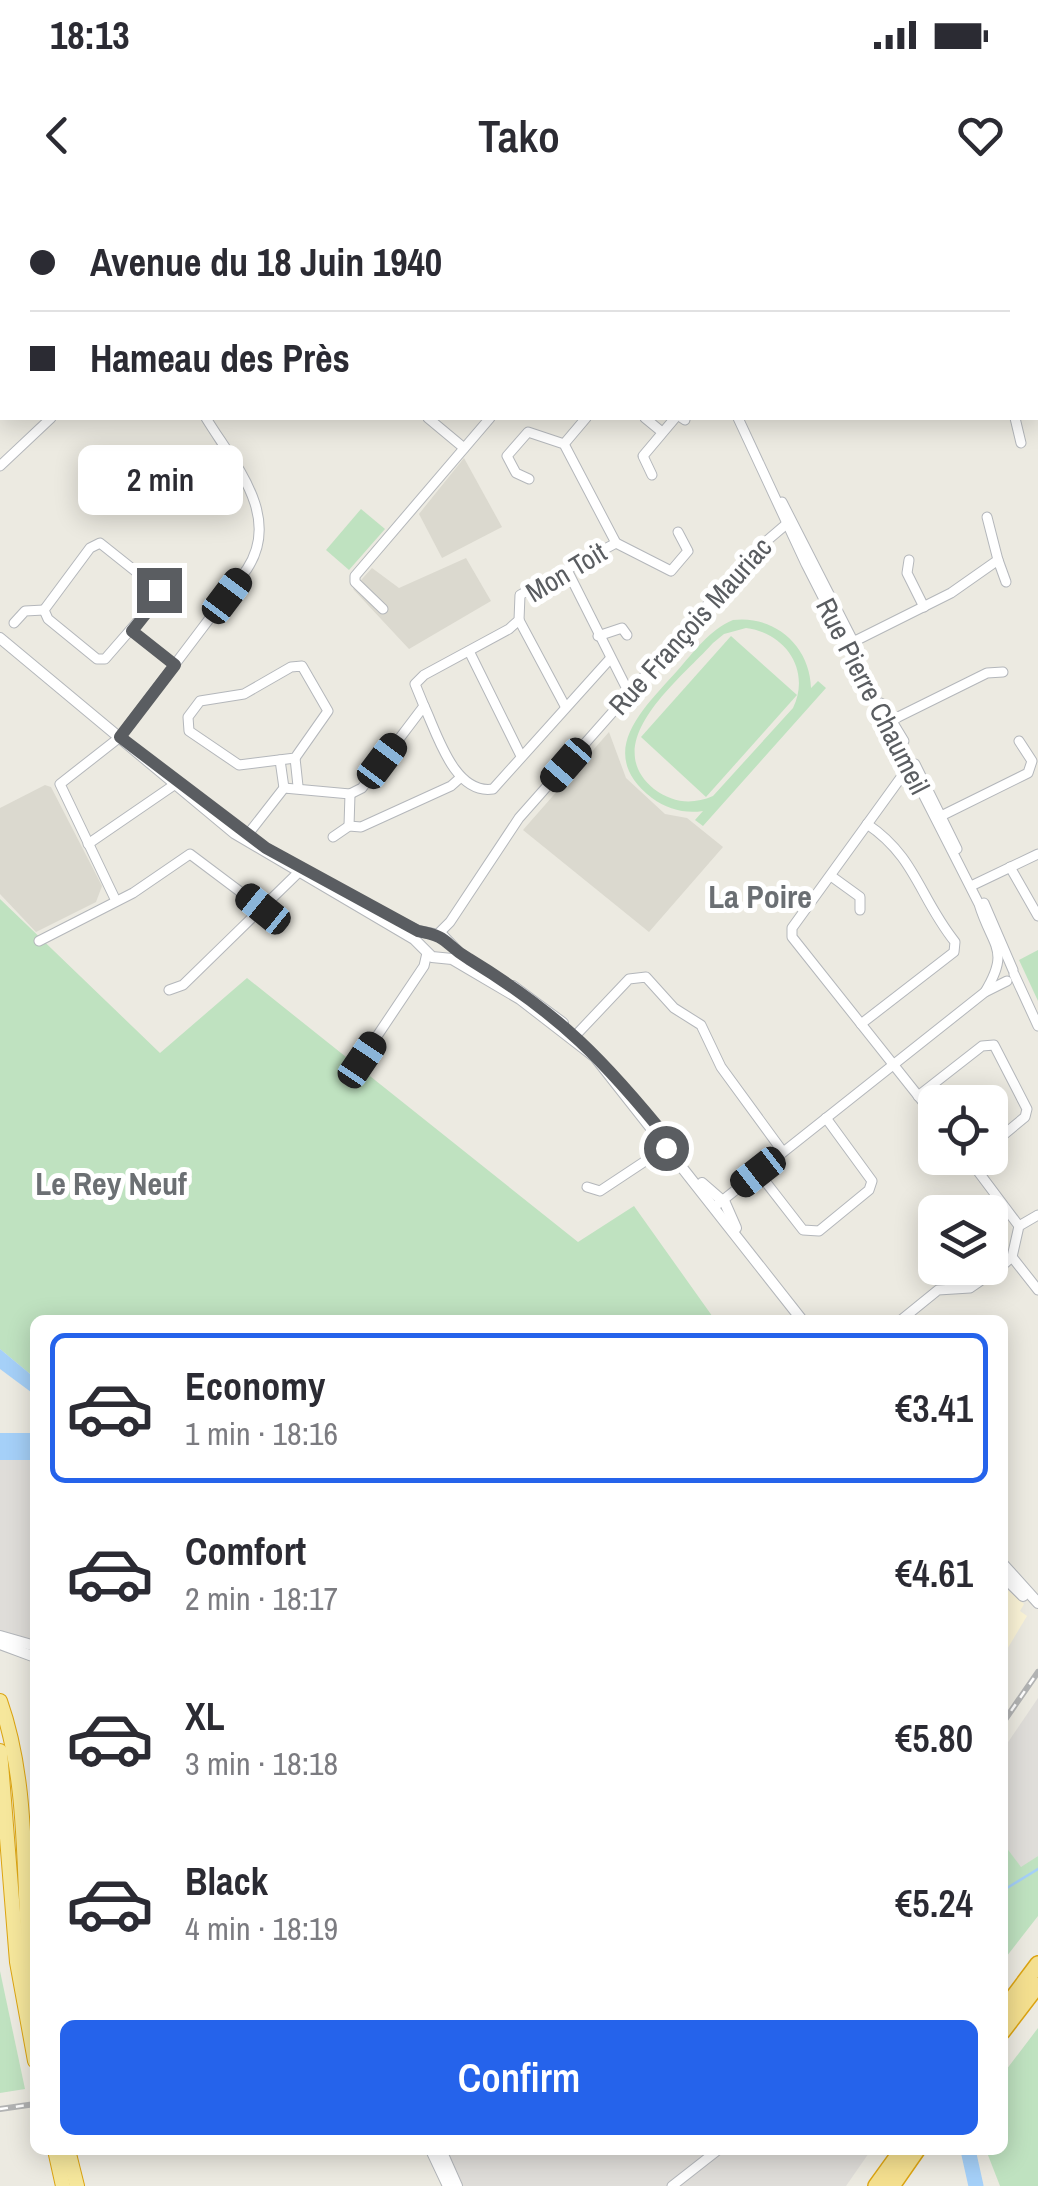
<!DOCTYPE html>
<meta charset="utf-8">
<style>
:root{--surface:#fff;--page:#f2f2f3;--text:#2b2b33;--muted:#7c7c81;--line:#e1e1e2;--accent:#2563eb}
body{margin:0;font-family:"Archivo Narrow",sans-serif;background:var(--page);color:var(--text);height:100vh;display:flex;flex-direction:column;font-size:38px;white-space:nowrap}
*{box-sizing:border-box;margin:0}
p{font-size:32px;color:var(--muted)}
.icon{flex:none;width:55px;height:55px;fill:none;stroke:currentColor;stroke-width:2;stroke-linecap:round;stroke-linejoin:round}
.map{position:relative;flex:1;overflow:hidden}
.sheet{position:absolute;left:30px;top:1115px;width:978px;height:840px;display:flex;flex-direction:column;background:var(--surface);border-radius:15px;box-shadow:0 5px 25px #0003}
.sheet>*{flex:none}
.banner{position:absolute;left:0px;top:0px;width:1040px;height:220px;box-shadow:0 5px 25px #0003;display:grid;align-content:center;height:220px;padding:0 30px;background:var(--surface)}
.buttons{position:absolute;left:918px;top:885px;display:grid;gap:20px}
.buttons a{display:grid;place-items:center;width:90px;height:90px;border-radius:15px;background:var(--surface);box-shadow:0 5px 25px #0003;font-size:50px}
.end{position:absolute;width:45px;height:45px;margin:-22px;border:12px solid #5a5d61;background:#fff;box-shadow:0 0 0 5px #fff}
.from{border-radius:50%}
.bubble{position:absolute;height:70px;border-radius:15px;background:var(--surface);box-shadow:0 5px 25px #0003;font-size:32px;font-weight:600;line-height:70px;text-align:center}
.car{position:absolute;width:30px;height:60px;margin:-30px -15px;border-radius:12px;box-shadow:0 0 8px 2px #0007;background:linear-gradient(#222 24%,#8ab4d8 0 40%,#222 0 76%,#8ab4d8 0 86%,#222 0)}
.banner b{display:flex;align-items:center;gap:35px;height:95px;font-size:38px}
.banner b+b{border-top:2px solid var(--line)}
.banner i{width:25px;height:25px;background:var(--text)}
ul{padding:18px 0 0;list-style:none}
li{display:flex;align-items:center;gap:30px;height:150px;margin:0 20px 15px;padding:0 10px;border:5px solid transparent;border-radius:15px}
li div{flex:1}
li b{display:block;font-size:38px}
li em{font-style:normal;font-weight:600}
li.active{border-color:var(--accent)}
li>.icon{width:90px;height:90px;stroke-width:1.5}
.primary-button{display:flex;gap:20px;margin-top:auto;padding:20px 30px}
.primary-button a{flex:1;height:115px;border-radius:15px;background:var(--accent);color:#fff;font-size:40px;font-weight:600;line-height:115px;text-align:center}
.status{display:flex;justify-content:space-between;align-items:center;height:70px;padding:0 50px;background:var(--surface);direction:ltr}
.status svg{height:28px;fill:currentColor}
header{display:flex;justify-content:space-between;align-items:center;height:130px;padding:0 30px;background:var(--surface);font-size:45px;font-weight:600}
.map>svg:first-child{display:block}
.commercial{fill:#fbf4d7}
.industrial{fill:#dfddd9}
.education{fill:#dbd9cf}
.green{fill:#bfe2c0;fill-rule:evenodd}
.water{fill:#a5d0f8}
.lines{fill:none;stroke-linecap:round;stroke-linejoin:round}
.stream{stroke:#a5d0f8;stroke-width:2.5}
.river{stroke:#a5d0f8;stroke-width:15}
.minor-casing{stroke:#b4b7bb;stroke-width:11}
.tertiary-casing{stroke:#b4b7bb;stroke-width:12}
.trunk-casing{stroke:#dca411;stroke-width:16}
.motorway-casing{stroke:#dca411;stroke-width:18}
.minor{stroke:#fff;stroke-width:9}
.tertiary{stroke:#fff;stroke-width:10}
.trunk{stroke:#f6e79c;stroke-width:14}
.motorway{stroke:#f4df8f;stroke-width:15}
.rail-casing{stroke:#b2b3b3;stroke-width:6}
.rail{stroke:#fff;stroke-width:2.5;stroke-dasharray:8;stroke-linecap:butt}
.route{stroke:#5a5d61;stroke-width:12}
.labels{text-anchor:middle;stroke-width:10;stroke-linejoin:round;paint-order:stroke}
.street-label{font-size:28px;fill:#5a5d61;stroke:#fff}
.quarter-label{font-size:32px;font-weight:bold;fill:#6b6f73;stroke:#fff}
</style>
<div class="status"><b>18:13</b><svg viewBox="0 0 49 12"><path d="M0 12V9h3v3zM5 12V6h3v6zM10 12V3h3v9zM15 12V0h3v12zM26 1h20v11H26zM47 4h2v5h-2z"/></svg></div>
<header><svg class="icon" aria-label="back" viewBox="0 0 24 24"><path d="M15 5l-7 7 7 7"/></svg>Tako<svg class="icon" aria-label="heart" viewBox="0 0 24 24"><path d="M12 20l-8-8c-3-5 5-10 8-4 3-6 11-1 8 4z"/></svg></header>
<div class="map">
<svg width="1038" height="1986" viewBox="0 0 1038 1986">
<rect width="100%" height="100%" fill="#eceae1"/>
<!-- commercial -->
<path class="commercial" d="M 1003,1386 L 1024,1404 L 1020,1411 L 1027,1416 L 1003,1456 Z"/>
<!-- industrial -->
<g class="industrial">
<path d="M 0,1260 L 35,1260 L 35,1463 L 0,1450 Z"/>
<path d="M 1038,1498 L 1038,1656 L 1021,1668 L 1003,1643 L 1002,1551 Z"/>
<path d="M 427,1950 L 871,1950 L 846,1986 L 442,1986 Z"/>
</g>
<!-- education -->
<g class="education">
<path d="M 464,258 L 502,327 L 442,358 L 419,314 Z"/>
<path d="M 466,358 L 491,401 L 409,449 L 353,389 L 372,368 L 399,388 Z"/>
<path d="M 609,532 L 626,578 L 665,614 L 687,618 L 723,647 L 649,732 L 523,630 Z"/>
<path d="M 45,585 L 51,587 L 102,686 L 96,702 L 36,732 L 0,694 L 0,608 Z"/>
</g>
<!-- green -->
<g class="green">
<path d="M 361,309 L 385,329 L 349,370 L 326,350 Z"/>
<path d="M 733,420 C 775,415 810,446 811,488 L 818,481 L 826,488 L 703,626 L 695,620 L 703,611 C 685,614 667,609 652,598 C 594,553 643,509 677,471 C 694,452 709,430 733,420 ZM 746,428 C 786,433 811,471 793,508 L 713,596 C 692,605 673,603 654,589 C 597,542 681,479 713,443 L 724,434 Z"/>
<path d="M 731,436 L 797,495 L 706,597 L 641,537 Z"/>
<path d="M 0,699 L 160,853 L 247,778 L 578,1042 L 634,1006 L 715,1120 L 35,1120 L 35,1178 L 0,1149 Z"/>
<path d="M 1038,750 L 1038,801 L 1019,760 Z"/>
<path d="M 1003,1643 L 1021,1667 L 1038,1656 L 1038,1716 L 1003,1761 Z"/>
<path d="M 0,1771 L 25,1889 L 0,1893 Z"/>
<path d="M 1038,1828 L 1038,1986 L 1000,1986 L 986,1950 L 1002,1950 L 1003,1874 Z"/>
</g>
<!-- water -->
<g class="water">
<path d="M 0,1149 L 35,1178 L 35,1195 L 0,1169 Z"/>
<rect x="0" y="1233" width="35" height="27"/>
</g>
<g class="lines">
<!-- stream -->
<path class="stream" d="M 1002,1691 L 1038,1669"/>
<!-- river -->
<path class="river" d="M 968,1950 L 976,1986"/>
<!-- minor casing -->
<g class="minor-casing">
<g id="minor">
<path d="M 15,0 L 18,2"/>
<path d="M 436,0 L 439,2"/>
<path d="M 493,0 L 496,2"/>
<path d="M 502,0 L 505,2"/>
<path d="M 708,0 L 708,2"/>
<path d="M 800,0 L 801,2"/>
<path d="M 964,0 L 964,2"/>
<path d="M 152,2 L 155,0"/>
<path d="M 281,2 L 284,0"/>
<path d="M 404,2 L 406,0"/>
<path d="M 428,218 L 464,248"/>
<path d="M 645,218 L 662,232"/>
<path d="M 682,218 L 685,220"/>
<path d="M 738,218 L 806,364 L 979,704 C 992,747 1011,749 985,792"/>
<path d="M 1015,218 L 1021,243"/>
<path d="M 564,244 L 586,218"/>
<path d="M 0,266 L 51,218"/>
<path d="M 652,275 L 643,256 L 675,218"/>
<path d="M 782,302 L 852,439"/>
<path d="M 100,343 L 159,390 L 159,397 L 105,459 L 97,459 L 48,419 L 44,410 L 90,348 Z"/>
<path d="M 616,343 L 671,371 L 688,351 L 678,332"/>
<path d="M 909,360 L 907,373 L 924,407"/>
<path d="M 998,360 L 1006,382"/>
<path d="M 568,372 L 629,493"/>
<path d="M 383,409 L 355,382 L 355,376 L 490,218"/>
<path d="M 519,420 L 565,506"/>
<path d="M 14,423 L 25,411 L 44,410"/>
<path d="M 132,431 L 175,465"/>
<path d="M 598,436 L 622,428 L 627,435"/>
<path d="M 853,442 L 951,393 L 998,360 L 987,317"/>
<path d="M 469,451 L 521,556"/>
<path d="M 302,466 L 328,511 L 295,558 L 239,565 L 189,531 L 188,517 L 200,501 L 244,494 L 291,467 Z"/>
<path d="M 881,503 L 904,541"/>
<path d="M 424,506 C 437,533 454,595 493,589 L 609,460"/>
<path d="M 888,522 L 987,473 L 1003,472"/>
<path d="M 295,558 L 298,586"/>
<path d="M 280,560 L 284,588"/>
<path d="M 915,564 L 957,649"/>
<path d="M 916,569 L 902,576 L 792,728 L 792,737 L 935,917"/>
<path d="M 937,618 L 1028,573 L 1032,561 L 1019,541"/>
<path d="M 349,626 L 350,594"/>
<path d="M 333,637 L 349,626 L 361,627 L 451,586 L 460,578"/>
<path d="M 245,638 L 284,588 L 350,594 L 362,588 L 424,506 L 415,484 L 424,475 L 509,429 L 519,420 L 520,395 L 616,343 L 564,244 L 528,232 L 507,256 L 516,273 L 529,279"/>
<path d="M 88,644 L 174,585"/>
<path d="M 1010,667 L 1038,716"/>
<path d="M 831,676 L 860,697 L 860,710"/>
<path d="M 971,686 L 1038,654"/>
<path d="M 116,701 L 60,584 L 120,537 L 247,369 C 282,316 234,264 206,218"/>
<path d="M 984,703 L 1013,770"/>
<path d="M 438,734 L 450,722 L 519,618 L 756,350 L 790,321"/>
<path d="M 39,741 L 133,693 L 190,654 L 263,709"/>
<path d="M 1014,774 L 1038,826"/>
<path d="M 169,790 L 183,785 L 302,669"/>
<path d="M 861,824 L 954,752 L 955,742 C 919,697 916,657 867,624"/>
<path d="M 576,835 L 629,779 L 646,777 L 674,808 L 701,825 L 721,867 L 783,952"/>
<path d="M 361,860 L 424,766 L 427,753"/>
<path d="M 918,896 L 982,846 L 994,845 L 1027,909 L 1025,917 L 990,946"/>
<path d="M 968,958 L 1019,1026"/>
<path d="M 758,972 L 803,1030 L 819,1031 L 869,990 L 872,981 L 826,918"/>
<path d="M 587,987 L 600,991 L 671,944"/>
<path d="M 718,1004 L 985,792 L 1007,781"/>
<path d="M 1012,1057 L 1038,1090"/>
<path d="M 901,1120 L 938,1090 L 970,1088 L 1002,1066 L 1012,1057 L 1019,1026 L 1038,1015"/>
<path d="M 672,1986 L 718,1950"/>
</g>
</g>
<!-- tertiary casing -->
<g class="tertiary-casing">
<g id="tertiary">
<path d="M 0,438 L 234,633 L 414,739 L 432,757 L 452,759 L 520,799 L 595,857 L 802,1120"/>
<path d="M 367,705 L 418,731 L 443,736 L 461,755 L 485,770"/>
<path d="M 513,786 L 563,823"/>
<path d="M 702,983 L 725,1003 L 736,1028"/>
<path d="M 1002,1363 L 1038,1403"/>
<path d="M 1002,1375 L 1023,1396"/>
<path d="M 0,1436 L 35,1446"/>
<path d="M 0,1444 L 35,1457"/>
<path d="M 431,1950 L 448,1986"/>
<path d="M 441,1950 L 457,1986"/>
</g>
</g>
<!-- trunk casing -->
<g class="trunk-casing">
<g id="trunk">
<path d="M 0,1501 C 34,1597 19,1706 35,1805"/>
<path d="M 0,1551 L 17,1762 L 35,1861"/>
<path d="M 55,1950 L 63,1986"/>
<path d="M 68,1950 L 77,1986"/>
</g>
</g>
<!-- motorway casing -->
<g class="motorway-casing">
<g id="motorway">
<path d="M 1002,1812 L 1038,1764"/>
<path d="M 1002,1832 L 1038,1785"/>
<path d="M 876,1986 L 902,1950"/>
<path d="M 892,1986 L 917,1950"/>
</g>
</g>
<!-- minor -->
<use href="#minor" class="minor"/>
<!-- tertiary -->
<use href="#tertiary" class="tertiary"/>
<!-- trunk -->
<use href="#trunk" class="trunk"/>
<!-- motorway -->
<use href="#motorway" class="motorway"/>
<!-- rail casing -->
<g class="rail-casing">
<g id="rail">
<path d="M 992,0 L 992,2"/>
<path d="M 1013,0 L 1014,2"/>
<path d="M 1038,106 L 1038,108"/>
<path d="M 1038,182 L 1038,184"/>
<path d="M 1038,203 L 1038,206"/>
<path d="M 1002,1524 L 1038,1472"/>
<path d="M 0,1909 L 35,1904"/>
</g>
</g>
<!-- rail -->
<use href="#rail" class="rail"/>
</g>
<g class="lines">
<!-- route -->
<path class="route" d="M 159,390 L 159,397 L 132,431 L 175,465 L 120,537 L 266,648 L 418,731 C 451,737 443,744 469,759 C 561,815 605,861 672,944 L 666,948"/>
</g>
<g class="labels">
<!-- street labels -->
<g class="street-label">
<text transform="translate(566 372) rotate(-31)" y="10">Mon Toit</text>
<text transform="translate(690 426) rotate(-48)" y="10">Rue François Mauriac</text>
<text transform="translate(873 496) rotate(63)" y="10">Rue Pierre Chaumeil</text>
</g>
<!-- quarter labels -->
<g class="quarter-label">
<text x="760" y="708">La Poire</text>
<text x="111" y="995">Le Rey Neuf</text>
</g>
</g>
</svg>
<div class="buttons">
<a><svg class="icon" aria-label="locate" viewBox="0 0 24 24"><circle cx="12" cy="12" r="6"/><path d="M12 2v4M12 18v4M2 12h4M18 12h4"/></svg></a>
<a><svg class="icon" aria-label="layers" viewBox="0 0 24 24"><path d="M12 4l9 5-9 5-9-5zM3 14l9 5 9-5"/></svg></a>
</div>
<i class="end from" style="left:666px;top:948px"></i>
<i class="end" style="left:159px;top:390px"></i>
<div class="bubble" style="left:78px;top:245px;width:165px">2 min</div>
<i class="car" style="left:227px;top:396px;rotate:37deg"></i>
<i class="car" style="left:382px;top:561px;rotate:37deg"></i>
<i class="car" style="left:566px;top:565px;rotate:221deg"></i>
<i class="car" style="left:263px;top:709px;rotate:309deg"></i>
<i class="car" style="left:362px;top:860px;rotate:34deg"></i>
<i class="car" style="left:758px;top:972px;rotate:232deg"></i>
<div class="banner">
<b><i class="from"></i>Avenue du 18 Juin 1940</b>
<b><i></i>Hameau des Près</b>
</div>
<section class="sheet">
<ul>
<li class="active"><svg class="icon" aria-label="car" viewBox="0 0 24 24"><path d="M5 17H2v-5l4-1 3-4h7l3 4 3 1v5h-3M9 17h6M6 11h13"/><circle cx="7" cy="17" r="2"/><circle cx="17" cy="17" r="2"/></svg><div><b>Economy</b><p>1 min · 18:16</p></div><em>€3.41</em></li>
<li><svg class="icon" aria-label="car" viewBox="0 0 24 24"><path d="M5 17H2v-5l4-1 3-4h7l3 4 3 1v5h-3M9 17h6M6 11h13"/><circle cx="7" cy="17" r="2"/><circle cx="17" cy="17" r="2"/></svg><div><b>Comfort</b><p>2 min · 18:17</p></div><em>€4.61</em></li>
<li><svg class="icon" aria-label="car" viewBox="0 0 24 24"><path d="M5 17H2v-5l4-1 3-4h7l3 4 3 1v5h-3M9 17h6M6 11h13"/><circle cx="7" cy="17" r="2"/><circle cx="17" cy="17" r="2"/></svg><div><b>XL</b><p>3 min · 18:18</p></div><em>€5.80</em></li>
<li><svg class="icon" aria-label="car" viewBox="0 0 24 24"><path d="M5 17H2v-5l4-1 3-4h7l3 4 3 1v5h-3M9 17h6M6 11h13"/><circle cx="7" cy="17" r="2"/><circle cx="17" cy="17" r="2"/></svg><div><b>Black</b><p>4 min · 18:19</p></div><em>€5.24</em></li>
</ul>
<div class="primary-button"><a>Confirm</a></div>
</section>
</div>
